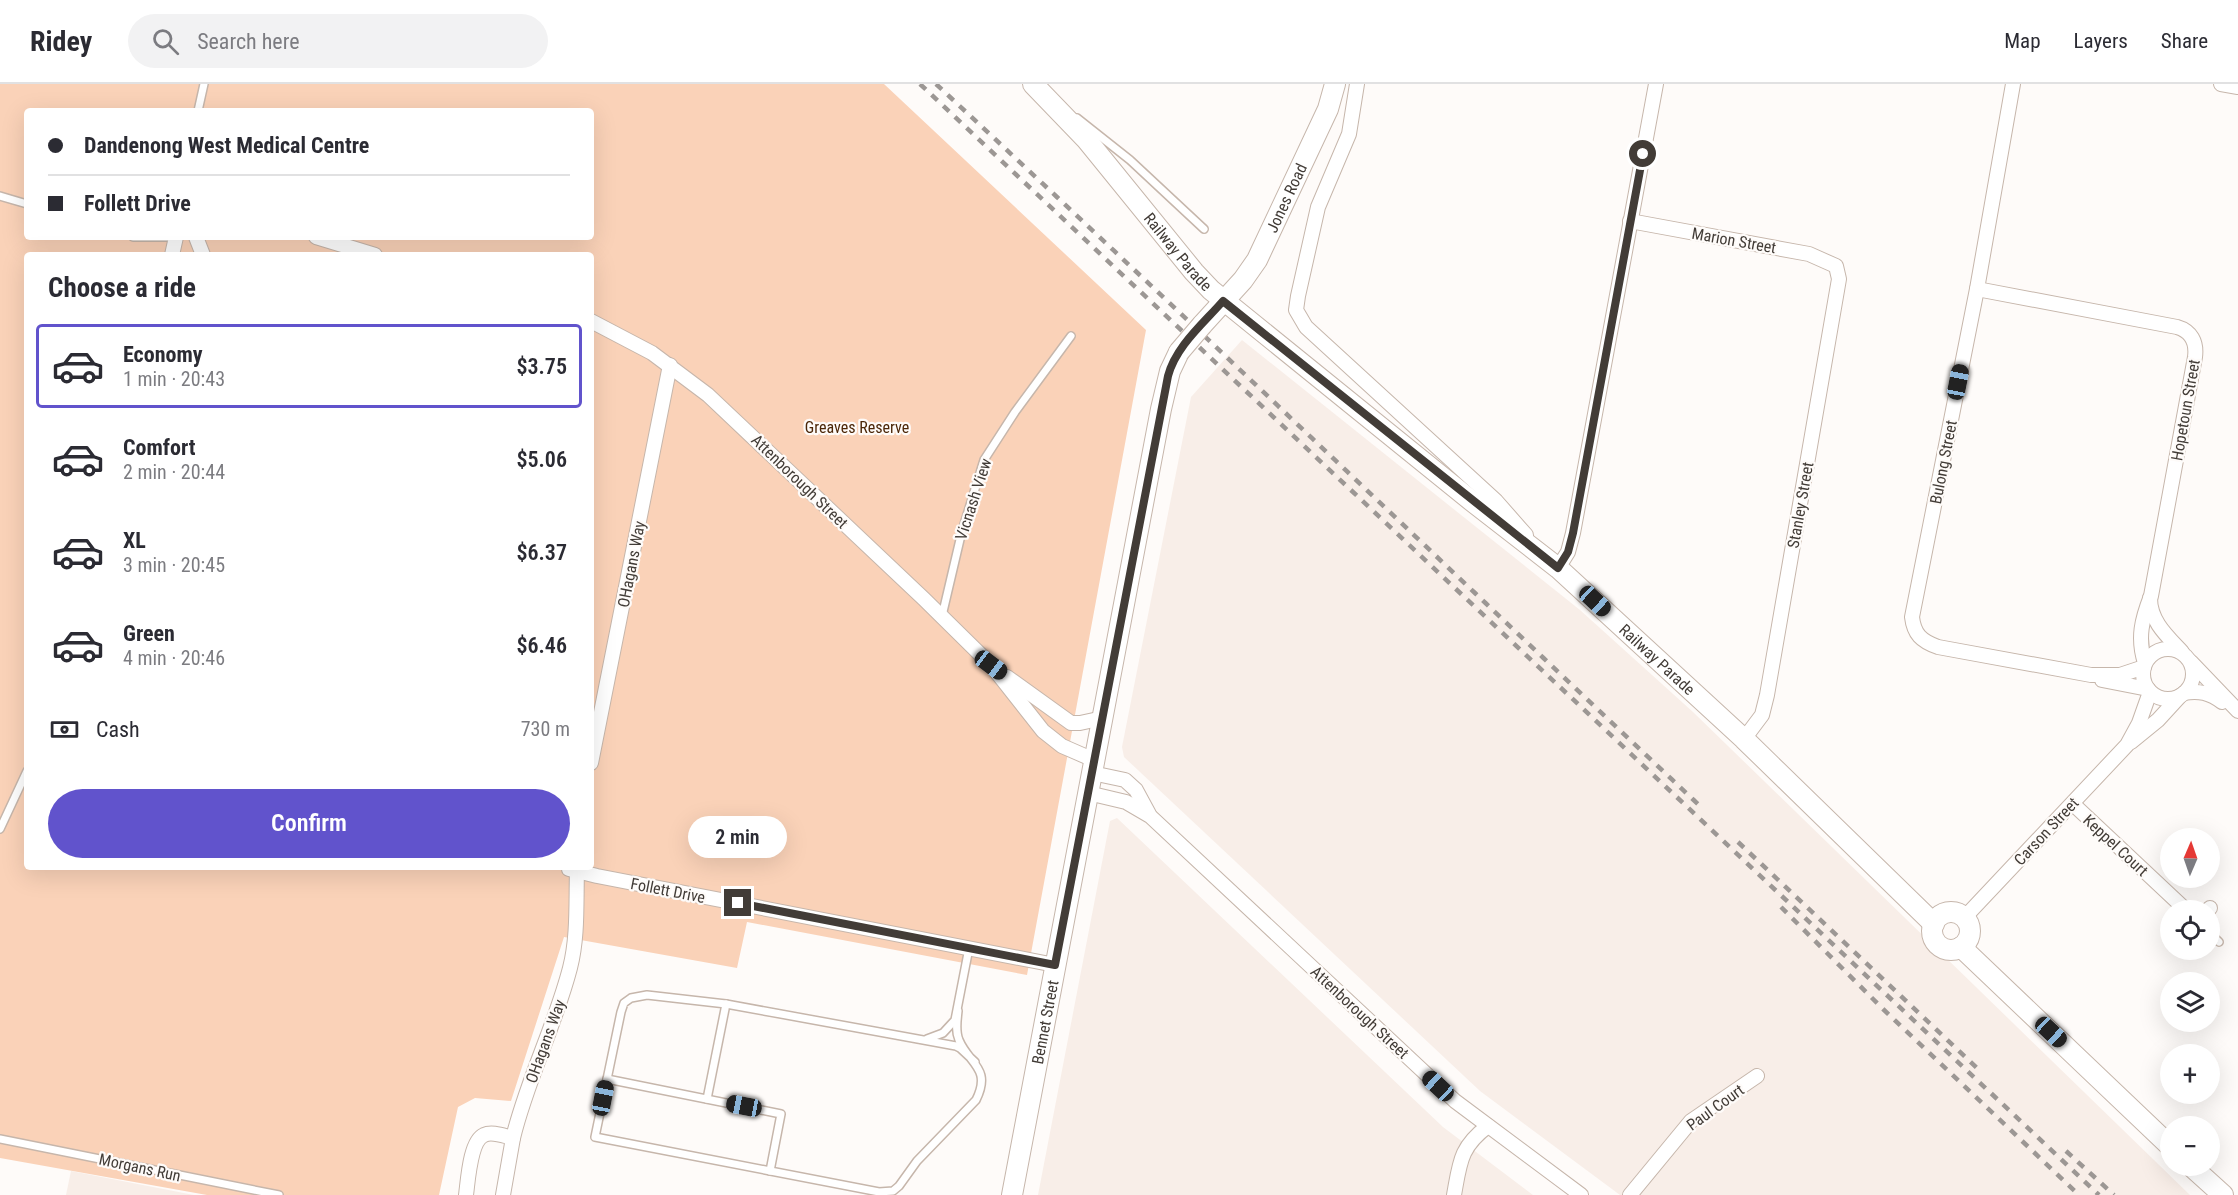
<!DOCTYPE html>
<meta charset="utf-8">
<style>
:root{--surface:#fff;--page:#f2f2f3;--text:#2b2b33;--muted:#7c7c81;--line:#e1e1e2;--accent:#6153cc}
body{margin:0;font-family:"Roboto Condensed",sans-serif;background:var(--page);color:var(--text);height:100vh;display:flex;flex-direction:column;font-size:22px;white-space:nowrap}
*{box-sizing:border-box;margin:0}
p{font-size:20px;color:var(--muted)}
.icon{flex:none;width:33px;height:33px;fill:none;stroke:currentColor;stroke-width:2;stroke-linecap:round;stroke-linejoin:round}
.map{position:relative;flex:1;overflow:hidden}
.panel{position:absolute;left:24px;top:168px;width:570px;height:618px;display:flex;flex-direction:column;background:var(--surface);border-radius:6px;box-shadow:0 6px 24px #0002}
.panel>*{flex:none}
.top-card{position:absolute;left:24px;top:24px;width:570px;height:132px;border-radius:6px;box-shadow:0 6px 24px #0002;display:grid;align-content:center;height:132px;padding:0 24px;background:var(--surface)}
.needle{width:39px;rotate:2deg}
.tools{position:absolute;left:2160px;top:744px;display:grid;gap:12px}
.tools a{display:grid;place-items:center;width:60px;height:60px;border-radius:50%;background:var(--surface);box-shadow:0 6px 24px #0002;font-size:30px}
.end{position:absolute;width:27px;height:27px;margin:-14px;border:8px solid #423c37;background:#fff;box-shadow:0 0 0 3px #fff}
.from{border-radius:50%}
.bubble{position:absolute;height:42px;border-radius:21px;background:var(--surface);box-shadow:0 6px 24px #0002;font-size:20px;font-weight:600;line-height:42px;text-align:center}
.car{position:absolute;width:18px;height:36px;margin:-18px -9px;border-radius:8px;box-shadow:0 0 4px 2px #0007;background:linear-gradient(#222 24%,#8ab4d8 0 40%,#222 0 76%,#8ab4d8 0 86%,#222 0)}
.top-card b{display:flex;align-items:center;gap:21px;height:57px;font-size:22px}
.top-card b+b{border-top:2px solid var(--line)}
.top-card i{width:15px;height:15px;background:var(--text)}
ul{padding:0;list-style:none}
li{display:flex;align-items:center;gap:18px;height:84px;margin:0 12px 9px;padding:0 12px;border:3px solid transparent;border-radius:6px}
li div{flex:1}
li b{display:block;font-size:22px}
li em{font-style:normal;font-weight:600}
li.on{border-color:var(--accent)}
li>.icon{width:54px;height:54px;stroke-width:1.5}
h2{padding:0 24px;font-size:27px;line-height:72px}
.pay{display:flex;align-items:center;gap:15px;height:66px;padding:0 24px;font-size:22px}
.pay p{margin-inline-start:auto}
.action{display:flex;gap:12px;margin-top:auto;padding:12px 24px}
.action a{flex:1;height:69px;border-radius:36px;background:var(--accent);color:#fff;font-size:24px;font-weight:600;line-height:69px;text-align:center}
header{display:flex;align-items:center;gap:36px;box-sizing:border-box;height:84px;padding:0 30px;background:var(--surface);border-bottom:2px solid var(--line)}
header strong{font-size:28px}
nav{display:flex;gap:33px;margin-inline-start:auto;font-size:21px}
.search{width:420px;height:54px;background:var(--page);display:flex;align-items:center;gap:15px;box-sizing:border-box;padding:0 21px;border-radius:33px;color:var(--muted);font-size:22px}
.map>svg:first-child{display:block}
.built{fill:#f8eee8}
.park{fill:#fad2b8;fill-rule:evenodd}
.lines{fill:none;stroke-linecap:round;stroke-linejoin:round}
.lane-casing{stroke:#c6b6ab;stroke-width:10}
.street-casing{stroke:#c6b6ab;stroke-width:16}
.secondary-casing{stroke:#c6b6ab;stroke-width:22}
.lane{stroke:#fff;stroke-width:7}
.street{stroke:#fff;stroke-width:14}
.secondary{stroke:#fff;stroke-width:20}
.rail{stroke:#9c9794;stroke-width:4.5;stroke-dasharray:8 8;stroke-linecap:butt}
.secondary-bridge-casing{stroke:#c6b6ab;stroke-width:22;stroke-linecap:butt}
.secondary-bridge{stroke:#fff;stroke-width:20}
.route{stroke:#423c37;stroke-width:8}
.labels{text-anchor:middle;stroke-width:4.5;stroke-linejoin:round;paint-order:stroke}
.street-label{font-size:16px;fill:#423c37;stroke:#fefbf9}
.park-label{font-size:16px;fill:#4b2607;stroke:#fefbf9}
</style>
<header>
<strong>Ridey</strong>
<div class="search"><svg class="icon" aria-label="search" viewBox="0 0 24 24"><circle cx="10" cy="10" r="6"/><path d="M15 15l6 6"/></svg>Search here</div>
<nav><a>Map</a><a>Layers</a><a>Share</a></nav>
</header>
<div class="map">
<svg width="2238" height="1111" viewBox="0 0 2238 1111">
<rect width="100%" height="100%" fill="#fefbf9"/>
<!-- built -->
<g class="built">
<path d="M 1242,256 L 1580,526 L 1693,628 L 2190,1111 L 1620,1111 L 1480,1007 L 1124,673 L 1122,663 L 1191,313 Z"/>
<path d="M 1117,734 L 1443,1043 L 1533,1111 L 1038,1111 L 1110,737 Z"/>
<path d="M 71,1087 L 194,1111 L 66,1111 Z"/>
</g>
<!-- park -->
<path class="park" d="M 0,0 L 884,0 L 1146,246 L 1027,891 L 747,838 L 737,884 L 564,853 L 511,1017 L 475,1014 L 458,1023 L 439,1111 L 207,1111 L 0,1074 ZM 27,27 L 591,27 L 591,153 L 27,153 ZM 27,171 L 591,171 L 591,783 L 27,783 Z"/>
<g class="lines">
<!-- lane casing -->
<g class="lane-casing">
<g id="lane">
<path d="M 198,27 L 204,0"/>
<path d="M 1077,34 L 1130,76 L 1204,145"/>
<path d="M 0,112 L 27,120"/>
<path d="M 133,153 L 170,153"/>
<path d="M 942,532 L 962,447 L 984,376 L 1015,328 L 1071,252"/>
<path d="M 0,745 L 27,687"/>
<path d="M 2210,849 L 2219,858"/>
<path d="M 958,927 C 957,937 955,947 959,956 C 969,980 992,984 976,1016 L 917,1077 L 899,1102 L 893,1107 L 879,1108 L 595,1053 L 621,928 L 624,919 L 631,914 L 647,911 L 726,920 L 956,962 L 960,964 L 975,978"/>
<path d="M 927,955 L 943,949 L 955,936 L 969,864"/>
<path d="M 607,995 L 781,1030 L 770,1087"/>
<path d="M 707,1015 L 726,920"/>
<path d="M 0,1055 L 279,1111"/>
</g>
</g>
<!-- street casing -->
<g class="street-casing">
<g id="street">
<path d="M 1357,0 L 1349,50 L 1318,123 L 1298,212 L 1296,226 L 1306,243 L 1496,417 L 1526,451"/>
<path d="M 2013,0 L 1977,205 L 1912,533 C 1914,550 1921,557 1938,563 L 2091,591 L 2120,591 L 2144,583"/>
<path d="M 2221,0 L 2238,3"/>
<path d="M 1630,137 L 1809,170 L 1836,182 L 1839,195 L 1767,611 L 1762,631 L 1744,655"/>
<path d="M 196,153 L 203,171"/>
<path d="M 316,153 L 375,171"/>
<path d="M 172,171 L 176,153"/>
<path d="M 1977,205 L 2177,243 C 2191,247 2197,258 2195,273 L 2151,512 C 2142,535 2137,554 2145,579"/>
<path d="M 591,237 L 652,269 L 708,311 L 924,515 L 991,581 L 1043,647 L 1062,662 L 1094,676"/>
<path d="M 1558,484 L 1568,468 L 1573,449 L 1656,0"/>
<path d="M 2150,514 C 2150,537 2167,552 2182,568"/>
<circle cx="2168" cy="590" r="25"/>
<path d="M 2191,578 L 2238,627"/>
<path d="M 1007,593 L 1071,639 L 1080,639 L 1103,634"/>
<path d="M 2102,596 L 2148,605"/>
<path d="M 2184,609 C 2199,606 2210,609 2222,618"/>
<path d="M 2131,658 L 2158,636 L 2180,612"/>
<path d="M 591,679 L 670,281"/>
<path d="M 1092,689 L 1125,696 L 1136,706 L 1149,730"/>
<path d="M 1088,709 L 1126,718 L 1150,732 L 1455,1017 L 1581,1111"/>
<path d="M 2073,720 L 2186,826"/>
<path d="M 569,783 L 569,785 L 597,792 L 1055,881"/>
<path d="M 2208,826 L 2210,824"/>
<path d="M 1965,833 L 2127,661 L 2139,639 L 2150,608"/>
<path d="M 513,1054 C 527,996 555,942 570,884 C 578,853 576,819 577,787"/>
<path d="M 466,1111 C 468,1097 470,1057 484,1051 C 492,1047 504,1052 513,1054 L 503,1111"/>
<path d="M 1454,1111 C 1460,1078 1460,1063 1488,1042"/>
<path d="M 1630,1111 L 1691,1037 L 1757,992"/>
</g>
</g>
<!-- secondary casing -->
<g class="secondary-casing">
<g id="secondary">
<path id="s1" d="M 1033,0 L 1086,55 L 1194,188 L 1211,206 L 1473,418 L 1558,484 L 1744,655 L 1934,840"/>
<path id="s2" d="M 1202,241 L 1243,196 L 1257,176 L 1328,25 L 1335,0"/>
<circle cx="1951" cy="847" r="19"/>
<path d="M 1961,863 L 2170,1062"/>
<path d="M 2191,1082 L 2223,1111"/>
<path id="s3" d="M 1012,1111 L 1161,325 L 1170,287 L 1179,268"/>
</g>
</g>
<!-- lane -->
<use href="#lane" class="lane"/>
<!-- street -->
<use href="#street" class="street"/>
<!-- secondary -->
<use href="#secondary" class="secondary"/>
<!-- rail -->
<g class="rail">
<path d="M 920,0 L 2099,1111"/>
<path d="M 936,0 C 1192,238 1444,481 1699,721"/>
<path d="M 1738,758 L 1978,985"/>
<path d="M 1781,823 L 1883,925 L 2079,1111"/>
<path d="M 2066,1067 L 2114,1111"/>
</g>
<!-- secondary-bridge casing -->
<g class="secondary-bridge-casing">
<path id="secondary-bridge" d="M 1179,268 L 1202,241"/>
</g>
<!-- secondary-bridge -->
<use href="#secondary-bridge" class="secondary-bridge"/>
</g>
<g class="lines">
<!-- route -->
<path class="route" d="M 738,819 L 1055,881 L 1168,292 C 1176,262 1203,240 1223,217 L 1558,484 L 1568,468 L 1573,449 L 1643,70"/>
</g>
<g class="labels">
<!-- street labels -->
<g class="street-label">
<text dy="6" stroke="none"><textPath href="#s2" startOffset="154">Jones Road</textPath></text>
<text transform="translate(1734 156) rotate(10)" y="6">Marion Street</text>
<text dy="6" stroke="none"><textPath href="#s1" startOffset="222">Railway Parade</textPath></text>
<text transform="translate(2185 326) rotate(-80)" y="6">Hopetoun Street</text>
<text transform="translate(1943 378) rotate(-79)" y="6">Bulong Street</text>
<text transform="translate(800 397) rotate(44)" y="6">Attenborough Street</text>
<text transform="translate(973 415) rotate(-72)" y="6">Vicnash View</text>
<text transform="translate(1800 421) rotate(-80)" y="6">Stanley Street</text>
<text transform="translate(631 480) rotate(-79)" y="6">OHagans Way</text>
<text dy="6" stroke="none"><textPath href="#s1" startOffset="852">Railway Parade</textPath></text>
<text transform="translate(2046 747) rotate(-47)" y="6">Carson Street</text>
<text transform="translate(2116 761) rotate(43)" y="6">Keppel Court</text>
<text transform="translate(668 806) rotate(11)" y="6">Follett Drive</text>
<text transform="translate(1360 928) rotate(43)" y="6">Attenborough Street</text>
<text dy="6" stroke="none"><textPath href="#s3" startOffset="176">Bennet Street</textPath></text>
<text transform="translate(545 957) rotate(-70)" y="6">OHagans Way</text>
<text transform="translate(1715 1023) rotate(-36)" y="6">Paul Court</text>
<text transform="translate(140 1083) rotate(12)" y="6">Morgans Run</text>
</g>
<!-- park labels -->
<g class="park-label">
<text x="857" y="349">Greaves Reserve</text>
</g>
</g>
</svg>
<div class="tools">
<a><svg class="needle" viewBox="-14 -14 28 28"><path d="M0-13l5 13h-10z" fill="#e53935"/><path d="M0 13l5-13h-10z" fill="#7c7c81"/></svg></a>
<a><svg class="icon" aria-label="locate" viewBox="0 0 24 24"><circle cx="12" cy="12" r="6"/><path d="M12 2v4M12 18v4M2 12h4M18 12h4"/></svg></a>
<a><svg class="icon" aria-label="layers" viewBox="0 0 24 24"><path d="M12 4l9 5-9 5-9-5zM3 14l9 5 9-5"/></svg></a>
<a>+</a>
<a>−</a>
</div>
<i class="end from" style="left:1643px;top:70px"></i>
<i class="end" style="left:738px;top:819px"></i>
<div class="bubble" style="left:688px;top:732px;width:99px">2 min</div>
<i class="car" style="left:1958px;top:298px;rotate:11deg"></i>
<i class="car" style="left:1595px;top:517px;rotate:133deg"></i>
<i class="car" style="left:991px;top:581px;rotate:127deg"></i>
<i class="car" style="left:2051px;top:948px;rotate:133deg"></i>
<i class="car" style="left:1438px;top:1002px;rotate:313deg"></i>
<i class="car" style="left:603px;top:1014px;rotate:11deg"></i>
<i class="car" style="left:744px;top:1022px;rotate:281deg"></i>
<div class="top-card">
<b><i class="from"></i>Dandenong West Medical Centre</b>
<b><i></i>Follett Drive</b>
</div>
<section class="panel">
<h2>Choose a ride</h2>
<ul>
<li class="on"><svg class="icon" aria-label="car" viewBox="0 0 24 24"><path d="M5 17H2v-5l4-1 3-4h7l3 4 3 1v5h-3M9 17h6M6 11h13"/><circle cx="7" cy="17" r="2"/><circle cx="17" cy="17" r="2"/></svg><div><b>Economy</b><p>1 min · 20:43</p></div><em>$3.75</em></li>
<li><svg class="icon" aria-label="car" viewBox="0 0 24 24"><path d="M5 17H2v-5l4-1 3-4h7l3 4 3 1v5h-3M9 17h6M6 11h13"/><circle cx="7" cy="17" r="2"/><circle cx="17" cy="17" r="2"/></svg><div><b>Comfort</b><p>2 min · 20:44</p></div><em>$5.06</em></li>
<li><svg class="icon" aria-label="car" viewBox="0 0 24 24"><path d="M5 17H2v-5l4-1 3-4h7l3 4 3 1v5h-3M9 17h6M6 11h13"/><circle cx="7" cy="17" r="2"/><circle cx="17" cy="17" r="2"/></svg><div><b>XL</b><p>3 min · 20:45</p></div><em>$6.37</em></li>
<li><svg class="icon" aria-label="car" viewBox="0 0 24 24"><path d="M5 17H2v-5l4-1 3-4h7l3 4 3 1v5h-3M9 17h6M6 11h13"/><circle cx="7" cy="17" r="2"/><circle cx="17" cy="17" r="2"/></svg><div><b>Green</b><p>4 min · 20:46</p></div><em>$6.46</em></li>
</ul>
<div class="pay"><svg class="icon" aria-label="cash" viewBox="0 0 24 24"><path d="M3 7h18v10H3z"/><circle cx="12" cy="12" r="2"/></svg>Cash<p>730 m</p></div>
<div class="action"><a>Confirm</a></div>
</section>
</div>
